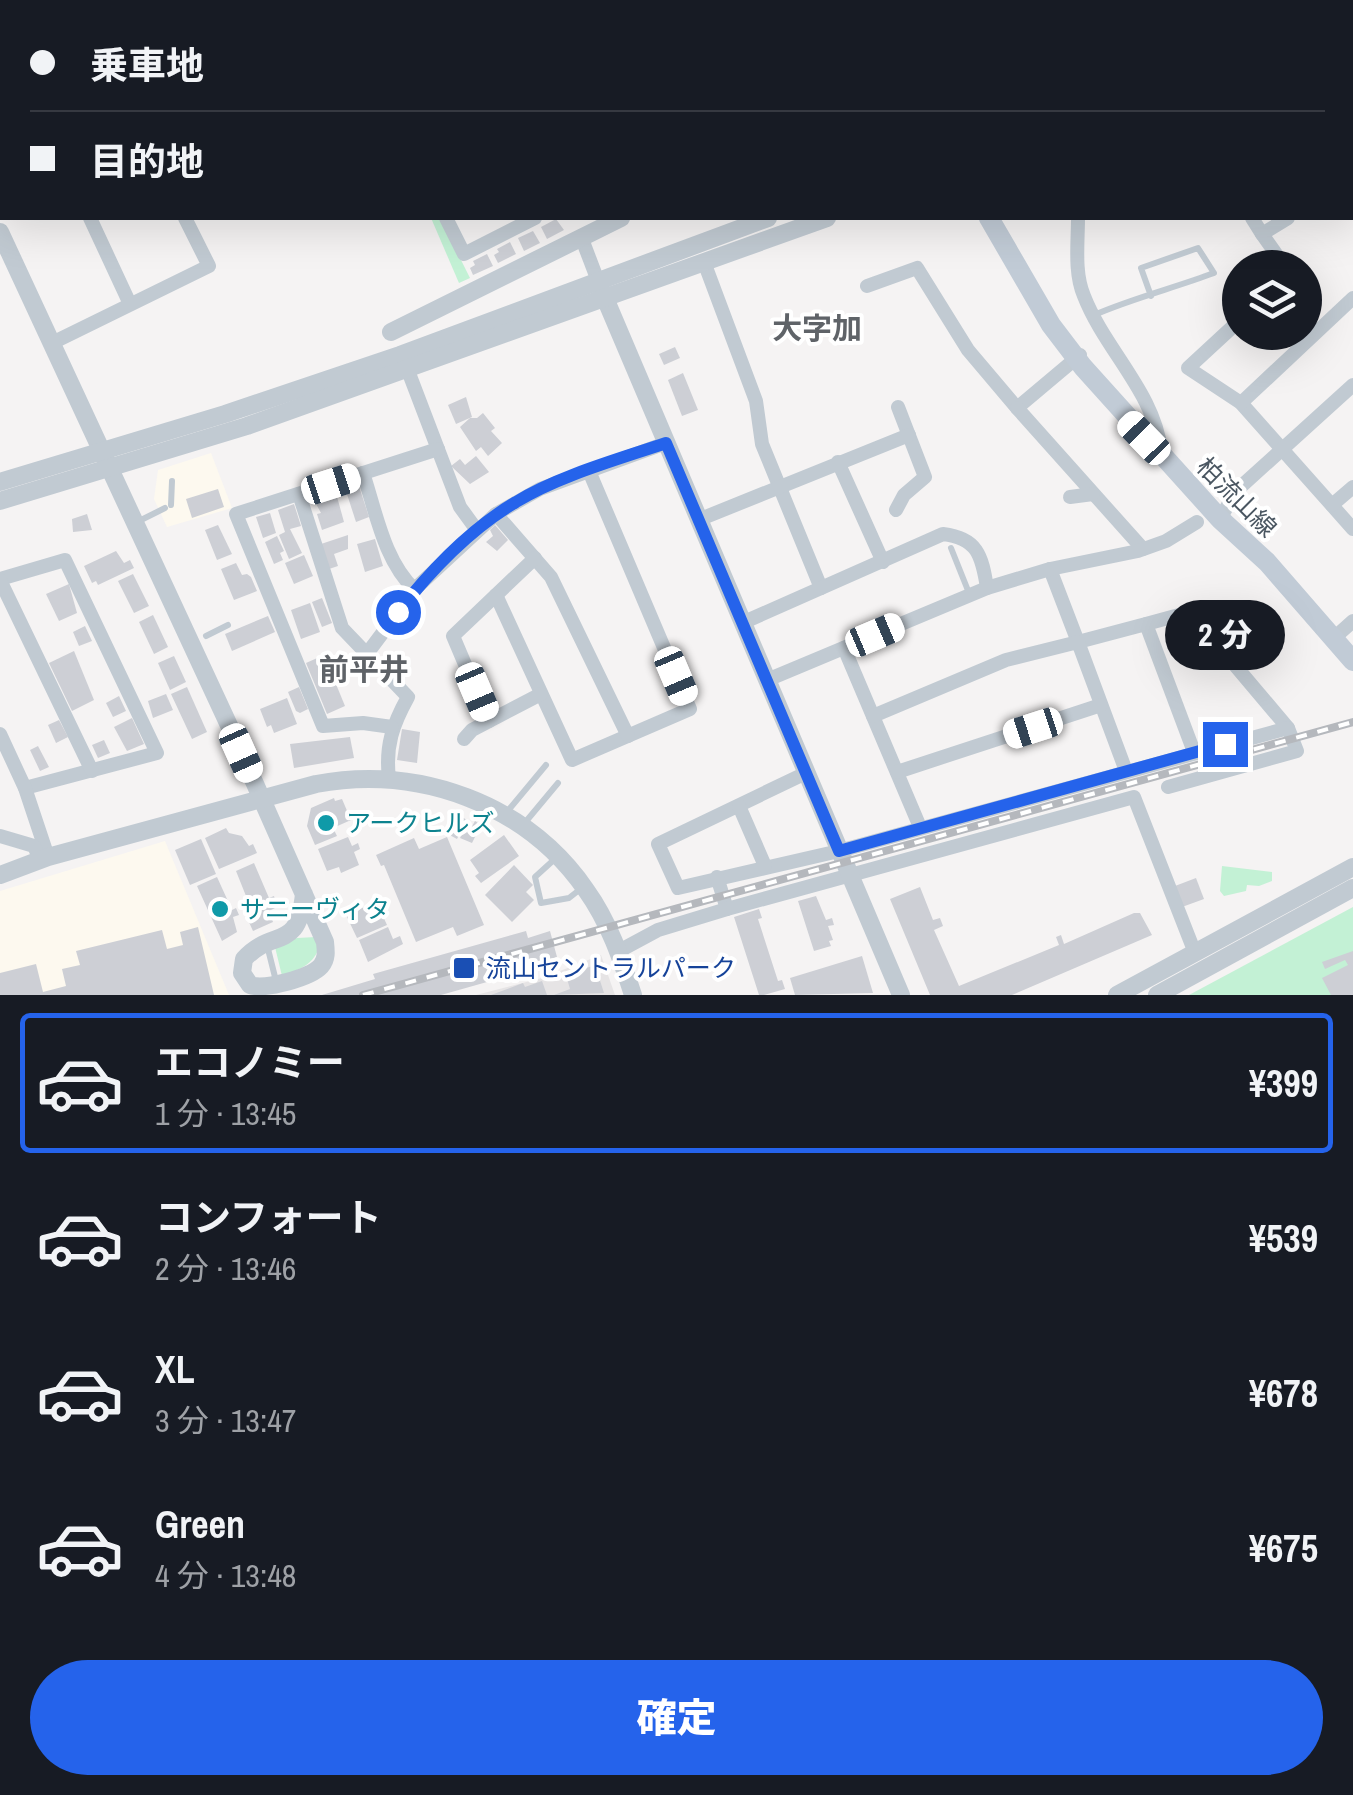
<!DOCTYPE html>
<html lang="ja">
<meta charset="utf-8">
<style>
:root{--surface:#171b24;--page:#20242c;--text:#f1f3f6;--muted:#9ea1a6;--line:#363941;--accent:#2563eb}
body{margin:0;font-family:"Archivo Narrow","Noto Sans JP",sans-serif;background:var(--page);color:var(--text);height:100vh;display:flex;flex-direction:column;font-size:38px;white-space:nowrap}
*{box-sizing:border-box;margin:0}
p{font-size:32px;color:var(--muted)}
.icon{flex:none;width:55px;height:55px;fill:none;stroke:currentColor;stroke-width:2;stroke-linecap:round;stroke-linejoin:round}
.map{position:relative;height:995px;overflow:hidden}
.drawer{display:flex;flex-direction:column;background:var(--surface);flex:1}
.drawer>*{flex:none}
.hud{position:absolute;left:0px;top:0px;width:1355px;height:220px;box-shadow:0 10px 40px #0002;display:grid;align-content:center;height:220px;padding:0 30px;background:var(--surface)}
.controls{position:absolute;left:1222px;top:250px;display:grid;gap:20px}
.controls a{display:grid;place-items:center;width:100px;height:100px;border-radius:50%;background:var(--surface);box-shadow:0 10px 40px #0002;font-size:50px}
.end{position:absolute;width:45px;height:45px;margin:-22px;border:12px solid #2563eb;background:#fff;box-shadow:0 0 0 5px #fff}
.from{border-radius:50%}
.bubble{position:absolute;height:70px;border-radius:35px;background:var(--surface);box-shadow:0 10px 40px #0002;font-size:32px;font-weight:800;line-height:70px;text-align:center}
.car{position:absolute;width:30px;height:60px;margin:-30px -15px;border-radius:12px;box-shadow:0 0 8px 2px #0007;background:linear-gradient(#fff 24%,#345 0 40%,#fff 0 76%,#345 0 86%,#fff 0)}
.hud b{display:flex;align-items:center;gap:35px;height:95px;font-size:38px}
.hud b+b{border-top:2px solid var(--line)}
.hud i{width:25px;height:25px;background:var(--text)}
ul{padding:18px 0 0;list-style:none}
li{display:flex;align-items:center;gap:30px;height:140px;margin:0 20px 15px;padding:0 10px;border:5px solid transparent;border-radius:10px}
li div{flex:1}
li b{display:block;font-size:38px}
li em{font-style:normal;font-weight:800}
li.on{border-color:var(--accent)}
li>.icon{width:90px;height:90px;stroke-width:1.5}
.action{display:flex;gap:20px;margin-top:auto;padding:20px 30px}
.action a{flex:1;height:115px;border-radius:60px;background:var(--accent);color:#fff;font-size:40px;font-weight:800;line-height:115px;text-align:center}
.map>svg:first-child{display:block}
.commercial{fill:#fdf9ef}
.education{fill:#e6e4e5}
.green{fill:#c3f1d5}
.building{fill:#cdcfd5}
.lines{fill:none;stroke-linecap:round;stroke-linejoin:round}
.service{stroke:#c1cad2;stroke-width:6}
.minor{stroke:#c1cad2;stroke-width:14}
.tertiary{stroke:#c1cad2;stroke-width:18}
.secondary{stroke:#c1cbd6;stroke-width:20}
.primary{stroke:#b3c2d1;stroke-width:22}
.rail-casing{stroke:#b5b8bd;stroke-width:8}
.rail{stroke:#fff;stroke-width:4;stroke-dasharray:11;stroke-linecap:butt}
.route{stroke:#2563eb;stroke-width:12}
.culture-dot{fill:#0f9aa8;stroke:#fff;stroke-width:4}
.transit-dot{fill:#1a4fb4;stroke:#fff;stroke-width:4}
.labels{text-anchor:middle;stroke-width:8;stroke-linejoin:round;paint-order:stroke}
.street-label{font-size:25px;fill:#4a5661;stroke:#fff}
.culture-label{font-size:25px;fill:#0d838f;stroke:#fff;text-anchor:start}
.transit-label{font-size:25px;fill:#164399;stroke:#fff;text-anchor:start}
.quarter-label{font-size:30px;font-weight:bold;fill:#5f6368;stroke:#fff}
</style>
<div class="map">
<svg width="1353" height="995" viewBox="0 0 1353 995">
<rect width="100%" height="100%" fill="#f5f3f3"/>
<!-- commercial -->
<g class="commercial">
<path d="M 211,453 L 232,508 L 167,527 L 154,499 L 158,470 Z"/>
<path d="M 165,841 L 229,995 L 0,995 L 0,891 Z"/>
</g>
<!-- education -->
<path class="education" d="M 601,955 L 615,995 L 476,995 L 542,978 Z"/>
<!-- green -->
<g class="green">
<path d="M 431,218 L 440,218 L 470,278 L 459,283 Z"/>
<path d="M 1222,866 L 1272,872 L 1272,881 L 1259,886 L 1247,885 L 1246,891 L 1224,896 L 1220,891 Z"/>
<path d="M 1353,907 L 1353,995 L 1189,995 Z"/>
<path d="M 316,937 L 320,945 C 314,965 300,969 282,976 L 275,947 L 297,938 Z"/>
</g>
<!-- building -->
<g class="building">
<path d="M 556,219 L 564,230 L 547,239 L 541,227 Z"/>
<path d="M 533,231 L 540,243 L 524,251 L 518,238 Z"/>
<path d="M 510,242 L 516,254 L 498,263 L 494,255 L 499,252 L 497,249 Z"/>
<path d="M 487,254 L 493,266 L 473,275 L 470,268 L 475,265 L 473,261 Z"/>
<path d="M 675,347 L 680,358 L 664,365 L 659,354 Z"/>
<path d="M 683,373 L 698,410 L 682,416 L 668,380 Z"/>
<path d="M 466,397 L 472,417 L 456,424 L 448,405 Z"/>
<path d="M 483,413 L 495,428 L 491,431 L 502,443 L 488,456 L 481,447 L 476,451 L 460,427 L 470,418 L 477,418 Z"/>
<path d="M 476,456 L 489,472 L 470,484 L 451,466 L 460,459 L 465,465 Z"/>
<path d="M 358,483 L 369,517 L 356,522 L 345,488 Z"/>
<path d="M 218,489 L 224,507 L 192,518 L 186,499 Z"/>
<path d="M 336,493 L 344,522 L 322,530 L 317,514 L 321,513 L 314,500 Z"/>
<path d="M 294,504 L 301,526 L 290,529 L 302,553 L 289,559 L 279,535 L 285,532 L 278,510 Z"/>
<path d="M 270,513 L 276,533 L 263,538 L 256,517 Z"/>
<path d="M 87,514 L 92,530 L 73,532 L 72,519 Z"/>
<path d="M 218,525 L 232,554 L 217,560 L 205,530 Z"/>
<path d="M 495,525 L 508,540 L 497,551 L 486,542 L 493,536 L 490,530 Z"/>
<path d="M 348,535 L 348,549 L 334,554 L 338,566 L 329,569 L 321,544 Z"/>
<path d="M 277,536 L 284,551 L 280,553 L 283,560 L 274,564 L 265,542 Z"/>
<path d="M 375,539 L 383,566 L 365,572 L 357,544 Z"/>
<path d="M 116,551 L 124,563 L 130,560 L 134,568 L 98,585 L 96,581 L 92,583 L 84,566 Z"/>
<path d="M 304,555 L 313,576 L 294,584 L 285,563 Z"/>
<path d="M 236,563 L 242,575 L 247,574 L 251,577 L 257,591 L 234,600 L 221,569 Z"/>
<path d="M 133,574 L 149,606 L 134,613 L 118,581 Z"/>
<path d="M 69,584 L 77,613 L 59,621 L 46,594 Z"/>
<path d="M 322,598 L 332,623 L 322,627 L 312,602 Z"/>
<path d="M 310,603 L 320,632 L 301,639 L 291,610 Z"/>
<path d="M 153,615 L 168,647 L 154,654 L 139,622 Z"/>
<path d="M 268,616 L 275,632 L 232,651 L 225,634 Z"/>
<path d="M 85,626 L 92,641 L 79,646 L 73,632 Z"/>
<path d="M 74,651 L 94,700 L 72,711 L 49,663 Z"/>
<path d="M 324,655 L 345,706 L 327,714 L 306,663 Z"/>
<path d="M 174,656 L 186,682 L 170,690 L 158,663 Z"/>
<path d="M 187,687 L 207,732 L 192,739 L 171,694 Z"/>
<path d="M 299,687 L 308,709 L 300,713 L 296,711 L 288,692 Z"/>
<path d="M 166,694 L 173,710 L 153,718 L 148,701 Z"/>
<path d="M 119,696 L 126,711 L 113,717 L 106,703 Z"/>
<path d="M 287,698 L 297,724 L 274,733 L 271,725 L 267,727 L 260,709 Z"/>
<path d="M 132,718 L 144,744 L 127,751 L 114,727 Z"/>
<path d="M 59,720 L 68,737 L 56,743 L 48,725 Z"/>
<path d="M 402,729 L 420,732 L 417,763 L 397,760 Z"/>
<path d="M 350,737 L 354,758 L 294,768 L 290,744 Z"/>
<path d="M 104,740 L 110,753 L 98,758 L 92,745 Z"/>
<path d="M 38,746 L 49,767 L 40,771 L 30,750 Z"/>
<path d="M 334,798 L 335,801 L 342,799 L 351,820 L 333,828 L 337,836 L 315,845 L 307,826 L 311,808 Z"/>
<path d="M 455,813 L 467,820 L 457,839 L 444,832 Z"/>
<path d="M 475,821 L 481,825 L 472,843 L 460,838 L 465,828 L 470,830 Z"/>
<path d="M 226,828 L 229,833 L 242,836 L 249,846 L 253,844 L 257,853 L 219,869 L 205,838 Z"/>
<path d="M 504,835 L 519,856 L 481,883 L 475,876 L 479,873 L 470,860 Z"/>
<path d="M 348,837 L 352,846 L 358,843 L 360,849 L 354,852 L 359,865 L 341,873 L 339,867 L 327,871 L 318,849 Z"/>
<path d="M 447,837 L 484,925 L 457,936 L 453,927 L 416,942 L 384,865 L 381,866 L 376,855 L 414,838 L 419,849 Z"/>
<path d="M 201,839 L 216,874 L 190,885 L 175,850 Z"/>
<path d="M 254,863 L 269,898 L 274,896 L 277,907 L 269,911 L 273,922 L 253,931 L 243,909 L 250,906 L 236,871 Z"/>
<path d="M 514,865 L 533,885 L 526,892 L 534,900 L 512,922 L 485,895 Z"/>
<path d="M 217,877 L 232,910 L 236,908 L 239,915 L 233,917 L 237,932 L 222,941 L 197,886 Z"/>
<path d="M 1196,878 L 1204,899 L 1182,907 L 1175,886 Z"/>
<path d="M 920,887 L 933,920 L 940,918 L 943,926 L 934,930 L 959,986 L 1059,945 L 1056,937 L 1061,935 L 1064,944 L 1134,913 L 1140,913 L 1152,935 L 1012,995 L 930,995 L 890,899 Z"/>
<path d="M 816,896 L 826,920 L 832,918 L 834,925 L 828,926 L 833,940 L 829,941 L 831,946 L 814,951 L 798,901 Z"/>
<path d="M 376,902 L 378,905 L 386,902 L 388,906 L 380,910 L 387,925 L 357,938 L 346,915 Z"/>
<path d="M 759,909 L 762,918 L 758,919 L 778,981 L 782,980 L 785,989 L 764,995 L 759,995 L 734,917 Z"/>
<path d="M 198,927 L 214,995 L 0,995 L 0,973 L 36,964 L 43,992 L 66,986 L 62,969 L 80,965 L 76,951 L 162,930 L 167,949 L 183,945 L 180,932 Z"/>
<path d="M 388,927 L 393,939 L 400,936 L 403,944 L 368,962 L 359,940 Z"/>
<path d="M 526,931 L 528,938 L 550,931 L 557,957 L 535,963 L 537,968 L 441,995 L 322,995 L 375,979 L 373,974 Z"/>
<path d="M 1353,951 L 1353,995 L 1331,995 L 1322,978 L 1348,965 L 1345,960 L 1325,969 L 1322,962 Z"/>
<path d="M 862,956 L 873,993 L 795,995 L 790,978 Z"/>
<path d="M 595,965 L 604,993 L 554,995 L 570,989 L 566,975 Z"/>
<path d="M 542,981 L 547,995 L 491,995 L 523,983 L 525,987 Z"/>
</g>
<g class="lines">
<!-- service -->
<g class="service">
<path d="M 1094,315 C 1133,298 1174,288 1214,273 L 1198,248 L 1141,268 L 1151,296"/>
<path d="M 171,505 L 172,481"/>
<path d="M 137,522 L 165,508"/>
<path d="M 951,548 L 969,593"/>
<path d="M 206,636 L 228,625"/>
<path d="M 506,813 L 546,765"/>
<path d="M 523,825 L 558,783"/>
<path d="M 557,857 L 535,877 L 541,903 L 569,898 L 583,887"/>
<path d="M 267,945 L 276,981"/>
</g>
<!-- minor -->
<g class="minor">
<path d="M 150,0 L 150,2"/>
<path d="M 216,0 L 217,2"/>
<path d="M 296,0 L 297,2"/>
<path d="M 382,0 L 382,2"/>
<path d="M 904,0 L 904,2"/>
<path d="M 1063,0 L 1063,2"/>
<path d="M 1188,0 L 1189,2"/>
<path d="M 1276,0 L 1277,2"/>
<path d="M 739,2 L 742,0"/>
<path d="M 0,36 L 2,41"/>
<path d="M 0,173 L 2,172"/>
<path d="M 1352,177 L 1353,177"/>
<path d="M 1352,209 L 1353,210"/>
<path d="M 90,218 L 130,304"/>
<path d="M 446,218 L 464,254 L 535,218"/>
<path d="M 1078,218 C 1078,243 1074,273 1084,296 C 1105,350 1155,393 1161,451"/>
<path d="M 1252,218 L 1262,234 L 1288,218"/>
<path d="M 1262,234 L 1286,268"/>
<path d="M 582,239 L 598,281"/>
<path d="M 704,262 L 756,401 L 762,444 L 821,588"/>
<path d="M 867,286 L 917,268 L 968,350 L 1017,408 L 1080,355"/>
<path d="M 1240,320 L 1188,368 L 1241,403 L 1353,529"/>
<path d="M 52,343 L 209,266 L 185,218"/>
<path d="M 407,368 L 460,507 L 476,529"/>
<path d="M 1241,403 L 1353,298"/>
<path d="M 1017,408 L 1143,549"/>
<path d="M 838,462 L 883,562"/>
<path d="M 363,473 C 376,512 384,561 415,590"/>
<path d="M 299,494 L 342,628 L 408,697 C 393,724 385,746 389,778"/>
<path d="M 1070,497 L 1093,494"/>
<path d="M 1332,505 L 1353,487"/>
<path d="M 896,510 L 904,495 L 925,477 L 898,407"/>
<path d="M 496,514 L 540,489 L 666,443"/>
<path d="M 1220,519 L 1236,491 L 1353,385"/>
<path d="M 698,520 L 909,435"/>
<path d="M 1050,569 L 1078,642 L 1146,624 L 1194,752"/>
<path d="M 0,579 L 65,560 L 157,753 L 25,788"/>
<path d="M 0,580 L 92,771"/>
<path d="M 496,595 L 572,760 L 690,709 L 589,471"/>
<path d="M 742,623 L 943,534 C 977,538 982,555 987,588"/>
<path d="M 1146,624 L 1190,612 L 1288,728 L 1297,751 L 1168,787"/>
<path d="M 1334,638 L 1353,621"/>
<path d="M 844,648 L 920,827"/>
<path d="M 366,655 L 417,587 L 496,514 L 551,577 L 628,736"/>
<path d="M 767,680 L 987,588 L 1050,569 L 1138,551 L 1166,541 L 1197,522"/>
<path d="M 873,716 L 1006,660 L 1078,642 L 1126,771"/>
<path d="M 489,721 L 453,636 L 535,558"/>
<path d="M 392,727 L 363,723 L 323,726 L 236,514 L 438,449"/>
<path d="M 0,734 L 25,788 L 48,857"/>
<path d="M 464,739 L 472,730 L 541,694"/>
<path d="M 897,772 L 1101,705"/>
<path d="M 806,773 L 658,844 L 678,888 L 839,851 L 1288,728"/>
<path d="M 739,806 L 765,866"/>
<path d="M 0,836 L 34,846 L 40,860"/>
<path d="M 717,877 L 727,909"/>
<path d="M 619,951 L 658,930 L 727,909 L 1134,797 L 1195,953"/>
</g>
<!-- tertiary -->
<g class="tertiary">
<path d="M 0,232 L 233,734 L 325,942 C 326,951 327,959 321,966 C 310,978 265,990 250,985 L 242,973 L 244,959 C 273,927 298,953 304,894"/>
<path d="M 602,291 L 901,995"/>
<path d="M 391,332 L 621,218"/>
<path d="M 0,482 L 225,414 L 400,355 L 768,218"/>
<path d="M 0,501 L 247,426 L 827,218"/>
<path d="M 0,875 L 48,857 L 316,784 C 418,765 526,803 586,890 C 609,922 621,958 633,995"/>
<path d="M 1117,995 L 1353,867"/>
<path d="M 1157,995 L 1353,888"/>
</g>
<!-- secondary -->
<g class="secondary">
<path d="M 861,0 L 863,2"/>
<path d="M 989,218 L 1051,325 L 1083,367 L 1220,519 L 1267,562 L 1353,661"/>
</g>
<!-- primary -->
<path class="primary" d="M 1352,5 L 1353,5"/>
<!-- rail casing -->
<g class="rail-casing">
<path id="rail" d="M 363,995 L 1353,722"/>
</g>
<!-- rail -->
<use href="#rail" class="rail"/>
</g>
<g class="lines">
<!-- route -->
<path class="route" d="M 398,612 C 431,570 470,529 516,502 C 558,476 619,459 666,443 L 839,851 L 1225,744"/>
</g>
<!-- markers -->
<g class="culture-dot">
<circle cx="326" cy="823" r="10"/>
<circle cx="220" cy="909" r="10"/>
</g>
<rect class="transit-dot" x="452" y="956" width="24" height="24" rx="5"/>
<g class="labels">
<!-- street labels -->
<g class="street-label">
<text transform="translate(1237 497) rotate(45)" y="9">柏流山線</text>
</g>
<!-- culture labels -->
<g class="culture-label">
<text x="346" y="832">アークヒルズ</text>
<text x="240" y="918">サニーヴィタ</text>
</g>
<!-- transit labels -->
<g class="transit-label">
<text x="486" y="977">流山セントラルパーク</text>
</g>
<!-- quarter labels -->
<g class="quarter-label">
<text x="817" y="339">大字加</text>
<text x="364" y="680">前平井</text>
</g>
</g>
</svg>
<div class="controls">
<a><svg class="icon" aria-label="layers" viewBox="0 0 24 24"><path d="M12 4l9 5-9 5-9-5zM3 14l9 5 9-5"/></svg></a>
</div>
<i class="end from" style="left:398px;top:612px"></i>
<i class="end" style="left:1225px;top:744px"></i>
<div class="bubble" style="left:1165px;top:600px;width:120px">2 分</div>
<i class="car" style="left:1144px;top:438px;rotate:316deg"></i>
<i class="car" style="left:331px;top:484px;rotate:72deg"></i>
<i class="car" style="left:875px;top:635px;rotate:67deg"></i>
<i class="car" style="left:676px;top:676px;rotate:157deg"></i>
<i class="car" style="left:477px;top:692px;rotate:157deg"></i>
<i class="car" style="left:1033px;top:728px;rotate:252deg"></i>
<i class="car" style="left:241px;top:753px;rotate:156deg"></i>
<div class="hud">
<b><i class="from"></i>乗車地</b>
<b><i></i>目的地</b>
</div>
</div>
<section class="drawer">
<ul>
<li class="on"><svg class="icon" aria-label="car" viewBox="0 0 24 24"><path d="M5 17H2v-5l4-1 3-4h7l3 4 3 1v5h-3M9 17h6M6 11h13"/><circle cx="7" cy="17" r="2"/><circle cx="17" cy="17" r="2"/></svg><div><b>エコノミー</b><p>1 分 · 13:45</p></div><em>¥399</em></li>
<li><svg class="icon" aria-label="car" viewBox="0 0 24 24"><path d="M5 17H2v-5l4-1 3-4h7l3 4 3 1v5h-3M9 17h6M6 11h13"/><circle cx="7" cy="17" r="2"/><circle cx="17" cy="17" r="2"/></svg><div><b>コンフォート</b><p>2 分 · 13:46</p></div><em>¥539</em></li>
<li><svg class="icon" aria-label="car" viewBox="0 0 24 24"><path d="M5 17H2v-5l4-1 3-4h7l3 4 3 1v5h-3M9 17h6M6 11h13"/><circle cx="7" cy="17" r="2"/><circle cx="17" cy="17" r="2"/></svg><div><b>XL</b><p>3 分 · 13:47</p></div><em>¥678</em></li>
<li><svg class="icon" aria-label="car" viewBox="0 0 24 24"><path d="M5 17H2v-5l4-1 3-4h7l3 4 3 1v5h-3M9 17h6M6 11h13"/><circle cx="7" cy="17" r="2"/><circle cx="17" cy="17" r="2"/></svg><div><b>Green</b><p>4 分 · 13:48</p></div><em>¥675</em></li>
</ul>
<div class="action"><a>確定</a></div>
</section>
